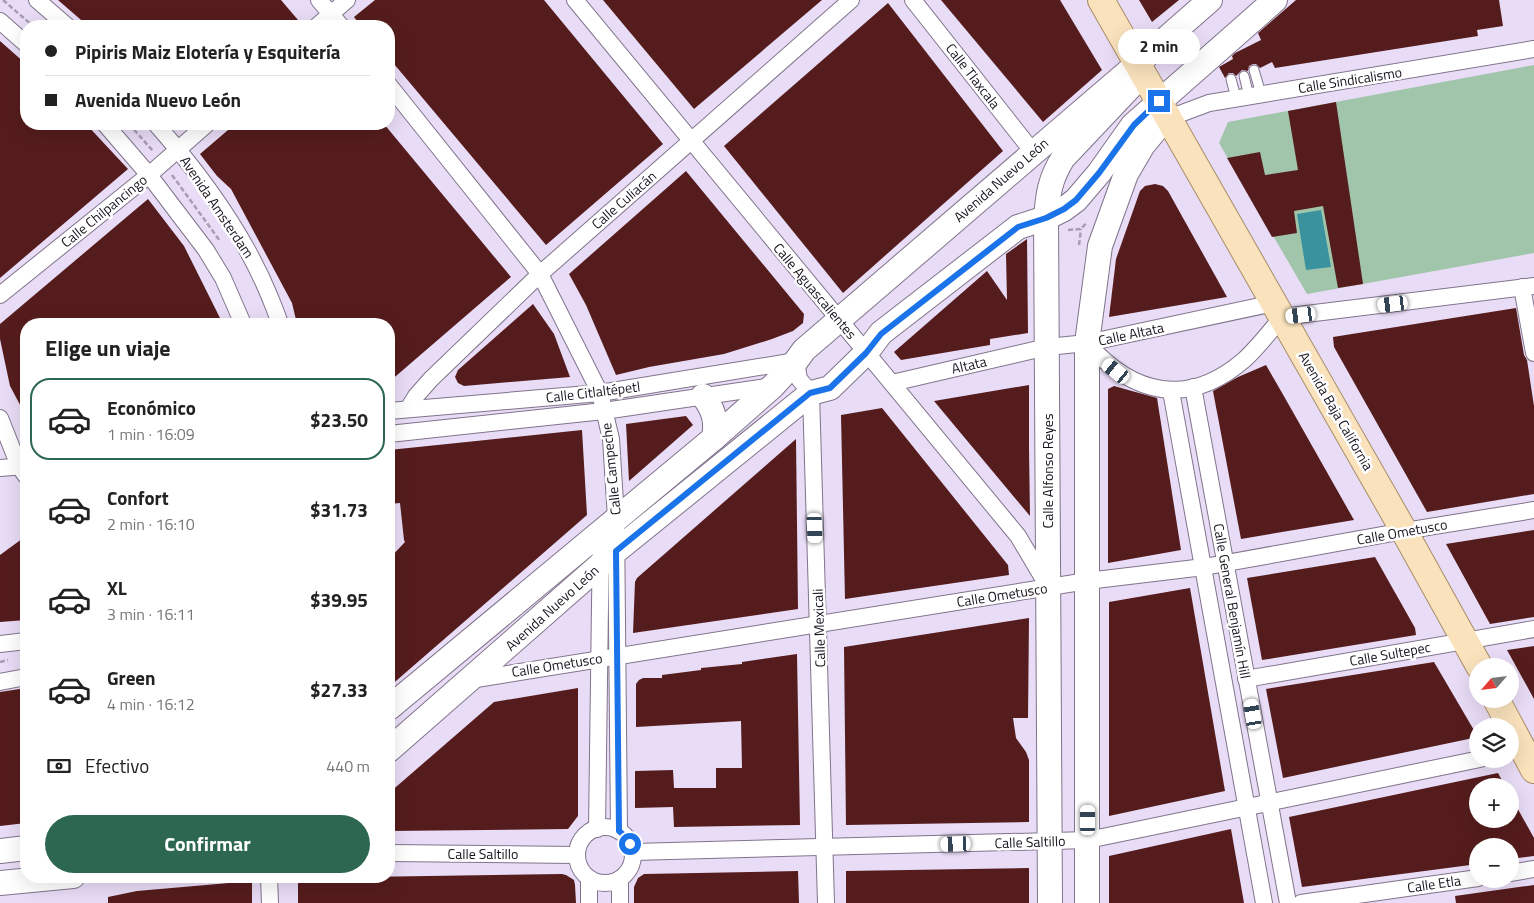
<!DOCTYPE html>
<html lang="es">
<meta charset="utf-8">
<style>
:root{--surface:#fff;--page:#f6f6f6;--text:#222;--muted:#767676;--line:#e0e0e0;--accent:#2d6750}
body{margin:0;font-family:"Titillium Web",sans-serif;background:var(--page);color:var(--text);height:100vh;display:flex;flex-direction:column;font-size:19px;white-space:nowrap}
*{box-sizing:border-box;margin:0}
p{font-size:16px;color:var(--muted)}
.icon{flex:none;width:28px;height:28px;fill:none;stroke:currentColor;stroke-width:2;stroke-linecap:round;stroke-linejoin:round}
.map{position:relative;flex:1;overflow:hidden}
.details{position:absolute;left:20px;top:318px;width:375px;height:565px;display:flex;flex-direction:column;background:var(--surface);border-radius:20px;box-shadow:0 5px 20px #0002}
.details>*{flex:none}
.banner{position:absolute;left:20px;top:20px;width:375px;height:110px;border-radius:20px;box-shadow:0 5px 20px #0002;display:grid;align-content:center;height:110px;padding:0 25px;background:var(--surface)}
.needle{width:32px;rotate:242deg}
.controls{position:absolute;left:1469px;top:658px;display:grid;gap:10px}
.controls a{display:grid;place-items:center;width:50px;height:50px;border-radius:50%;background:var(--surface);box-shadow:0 5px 20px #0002;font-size:25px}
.end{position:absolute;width:22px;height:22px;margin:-11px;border:6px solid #1a73e8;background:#fff;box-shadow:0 0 0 2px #fff}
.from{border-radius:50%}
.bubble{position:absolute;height:35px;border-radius:18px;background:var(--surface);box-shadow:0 5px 20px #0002;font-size:16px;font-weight:700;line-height:35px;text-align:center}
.car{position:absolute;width:15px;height:30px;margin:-15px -8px;border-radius:6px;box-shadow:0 0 4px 1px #0007;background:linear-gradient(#fff 24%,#345 0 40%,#fff 0 76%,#345 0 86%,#fff 0)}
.banner b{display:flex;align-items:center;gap:18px;height:48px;font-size:19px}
.banner b+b{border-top:1px solid var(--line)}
.banner i{width:12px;height:12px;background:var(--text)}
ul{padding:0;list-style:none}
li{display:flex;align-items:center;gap:15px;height:82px;margin:0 10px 8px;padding:0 15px;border:2px solid transparent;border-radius:20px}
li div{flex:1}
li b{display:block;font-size:19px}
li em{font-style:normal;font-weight:700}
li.active{border-color:var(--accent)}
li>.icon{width:45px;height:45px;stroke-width:1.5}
h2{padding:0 25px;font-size:22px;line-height:60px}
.pay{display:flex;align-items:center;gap:12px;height:55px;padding:0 25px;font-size:19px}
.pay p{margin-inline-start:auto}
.action{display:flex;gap:10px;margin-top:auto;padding:10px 25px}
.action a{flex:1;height:58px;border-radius:30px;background:var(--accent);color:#fff;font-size:20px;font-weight:700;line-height:58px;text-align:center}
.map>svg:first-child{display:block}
.green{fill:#a0c5ab}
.water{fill:#39929e}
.building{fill:#551c1d}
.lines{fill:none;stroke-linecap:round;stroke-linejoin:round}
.service-casing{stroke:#80748b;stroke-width:11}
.minor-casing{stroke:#80748b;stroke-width:18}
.secondary-casing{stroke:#80748b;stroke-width:26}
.primary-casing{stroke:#a88d67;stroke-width:28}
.path{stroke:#a79db1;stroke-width:2.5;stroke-dasharray:5 2.5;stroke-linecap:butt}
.service{stroke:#fff;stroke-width:9}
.minor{stroke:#fff;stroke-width:16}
.secondary{stroke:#fff;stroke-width:24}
.primary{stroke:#f9e2bc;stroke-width:26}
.route{stroke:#1a73e8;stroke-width:6}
.labels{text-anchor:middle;stroke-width:5;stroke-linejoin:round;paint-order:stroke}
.street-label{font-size:14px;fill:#18131c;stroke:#fff}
</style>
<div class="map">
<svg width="1534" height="903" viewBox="0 0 1534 903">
<rect width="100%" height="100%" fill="#e9dcf6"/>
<!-- green -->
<path class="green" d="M 1534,65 L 1534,253 L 1307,294 L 1219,143 L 1228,122 Z"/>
<!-- water -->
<path class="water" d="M 1321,210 L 1331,267 L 1306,270 L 1297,214 Z"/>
<!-- building -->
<g class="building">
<path d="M 58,0 L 281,0 L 298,20 L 291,26 L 88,26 Z"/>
<path d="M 375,0 L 544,0 L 663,144 L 546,245 L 389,58 L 389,26 L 361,26 L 354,17 Z"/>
<path d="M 603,0 L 822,0 L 694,109 Z"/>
<path d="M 941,0 L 1060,0 L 1102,70 L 1043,122 Z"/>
<path d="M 1139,0 L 1179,0 L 1152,22 Z"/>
<path d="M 1296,0 L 1499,0 L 1503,26 L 1477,30 L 1478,36 L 1275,68 L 1272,62 L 1260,68 L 1256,64 L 1253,64 L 1249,66 L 1248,71 L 1242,70 L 1236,76 L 1233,73 L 1229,73 L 1225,78 L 1219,67 L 1233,59 L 1232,56 L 1235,53 L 1261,40 L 1258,33 Z"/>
<path d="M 888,3 L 1003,151 L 843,293 L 724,146 Z"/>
<path d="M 0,41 L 26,64 L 26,124 L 86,124 L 128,169 L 0,278 Z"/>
<path d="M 1336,102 L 1363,284 L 1338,288 L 1323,206 L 1294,211 L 1297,233 L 1272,237 L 1227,158 L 1260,152 L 1265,175 L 1298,170 L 1288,111 Z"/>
<path d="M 235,124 L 384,124 L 511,277 L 389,382 L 389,324 L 297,324 L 292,303 L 231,189 L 217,176 L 200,154 Z"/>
<path d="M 686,171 L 804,314 L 803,323 L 793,331 L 772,339 L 724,354 L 649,367 L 616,375 L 586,305 L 569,274 Z"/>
<path d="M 1155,184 L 1163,186 L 1168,191 L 1227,297 L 1109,317 L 1116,259 L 1140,191 L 1145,186 Z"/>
<path d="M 148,199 L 184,246 L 223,324 L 26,324 L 26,416 L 10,386 L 0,339 L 0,324 Z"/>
<path d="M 1027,239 L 1028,333 L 990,339 L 990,345 L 901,360 L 894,352 L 987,271 L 1007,300 L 1006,254 Z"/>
<path d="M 533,304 L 554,334 L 570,377 L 464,386 L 458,383 L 455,377 L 458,370 Z"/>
<path d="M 1516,308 L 1524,355 L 1527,360 L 1534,406 L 1534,494 L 1427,512 L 1334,347 L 1333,337 Z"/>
<path d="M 1266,365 L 1285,398 L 1354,520 L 1241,539 L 1213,391 L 1238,377 Z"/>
<path d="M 1029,385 L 1029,449 L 1030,516 L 934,401 Z"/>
<path d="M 1114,386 L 1157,398 L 1181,550 L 1108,563 L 1108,389 Z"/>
<path d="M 882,408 L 1008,565 L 1009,575 L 845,599 L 841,415 Z"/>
<path d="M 686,416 L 693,425 L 629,481 L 626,424 Z"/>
<path d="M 582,430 L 587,515 L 389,687 L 389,559 L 405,542 L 404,540 L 400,503 L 389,504 L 389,450 Z"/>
<path d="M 796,439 L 798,609 L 633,633 L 635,582 L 637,578 Z"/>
<path d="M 1534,530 L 1534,617 L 1490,624 L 1446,544 Z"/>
<path d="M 26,536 L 26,620 L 0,622 L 0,555 Z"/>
<path d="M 1375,557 L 1415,628 L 1416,635 L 1262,660 L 1247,578 Z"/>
<path d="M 1190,588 L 1225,791 L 1109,816 L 1109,602 Z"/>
<path d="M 1029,618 L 1028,718 L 1013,718 L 1016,738 L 1026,752 L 1029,760 L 1029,822 L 846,825 L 844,647 Z"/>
<path d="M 1534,646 L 1534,699 L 1507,650 Z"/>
<path d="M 797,654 L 800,825 L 674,827 L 673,807 L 635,808 L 635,771 L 673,770 L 674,788 L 716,788 L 716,768 L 742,768 L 741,721 L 636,727 L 636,684 L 639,680 L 643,678 L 662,678 L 662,675 L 701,670 L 701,668 L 742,664 L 742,662 Z"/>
<path d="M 1434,662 L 1478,737 L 1283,778 L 1266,689 Z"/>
<path d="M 26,688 L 26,823 L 0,826 L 0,692 Z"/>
<path d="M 578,688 L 578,816 L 568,829 L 389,831 L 389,793 L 494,702 Z"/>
<path d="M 1498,773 L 1505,786 L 1478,786 L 1478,819 L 1510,819 L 1510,795 L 1534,838 L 1534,856 L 1510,859 L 1510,846 L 1478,846 L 1478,864 L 1302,887 L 1289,817 Z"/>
<path d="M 1231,829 L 1244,903 L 1109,903 L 1109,856 Z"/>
<path d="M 1029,868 L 1029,903 L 846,903 L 846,871 Z"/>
<path d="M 798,871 L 799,903 L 634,903 L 634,887 L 638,878 L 644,874 Z"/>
<path d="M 562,874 L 566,875 L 574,880 L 575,885 L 576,903 L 298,903 L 298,878 Z"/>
<path d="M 252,881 L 252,903 L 108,903 L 108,897 L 137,891 Z"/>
<path d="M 1534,885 L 1534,903 L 1456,903 L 1455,896 Z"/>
</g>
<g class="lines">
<!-- service casing -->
<g class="service-casing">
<g id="service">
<path d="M 1254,70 L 1261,94"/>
<path d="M 1244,76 L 1249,96"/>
<path d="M 1231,79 L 1236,98"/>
</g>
</g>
<!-- minor casing -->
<g class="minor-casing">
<g id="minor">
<path d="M 37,0 L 67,26"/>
<path d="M 319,0 L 341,26"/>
<path d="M 575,0 L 1018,536 L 1047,585"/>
<path d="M 913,0 L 1033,152"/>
<path d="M 0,21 L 26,44"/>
<path d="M 317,26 L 347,0"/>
<path d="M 389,85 L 540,274 L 600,393 L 611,439 L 616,518 L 619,831"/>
<path d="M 1169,118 L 1209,103 L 1534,49"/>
<path d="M 105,124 L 149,175 L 206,250 L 223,278 L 243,324"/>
<path d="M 156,124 C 201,175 243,232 269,295 C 273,305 277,314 280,324"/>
<path d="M 1522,287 L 1534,353"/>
<path d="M 0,295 L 149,175 L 207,124"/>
<path d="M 1087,343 C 1133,395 1188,408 1244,360 C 1258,347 1270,332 1282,317 L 1534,286"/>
<path d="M 892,383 L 1047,347 L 1087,343 L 1274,303"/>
<path d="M 1193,387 L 1288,903"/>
<path d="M 1171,391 L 1264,903"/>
<path d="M 811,393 L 826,903"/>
<path d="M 408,409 L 416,396 L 431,379 L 540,274 L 851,0"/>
<path d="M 389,411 L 600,393 L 796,361 L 799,379 L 811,393"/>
<path d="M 0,418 L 19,466 L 26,476"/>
<path d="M 389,434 L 604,411 L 773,386"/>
<path d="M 0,468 L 26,466"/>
<path d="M 0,644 L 26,641"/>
<path d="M 1246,679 L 1534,629"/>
<path d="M 470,680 L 1087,581 L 1204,567 L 1404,531 L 1534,510"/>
<path d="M 0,682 L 26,677"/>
<circle cx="605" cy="855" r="28"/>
<path d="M 597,829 L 601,531"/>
<path d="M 633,852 L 1088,840 L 1480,759"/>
<path d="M 389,853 L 577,855"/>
<path d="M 1510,873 L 1534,869"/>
<path d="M 269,876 L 270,903"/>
<path d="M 589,903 L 589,878"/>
<path d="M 620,903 L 620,879"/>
<path d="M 1301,903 L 1478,878"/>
</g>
</g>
<!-- secondary casing -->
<g class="secondary-casing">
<g id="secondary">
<path d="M 703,396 C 714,409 717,422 714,438"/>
<path d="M 389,708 L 714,438 L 773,386 L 796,361 L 804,350 L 1137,64 L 1210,0"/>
<path d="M 389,750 L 616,551 L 811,393 L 830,388 L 866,353 L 881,333 L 1018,227 L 1046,218 L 1064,209 L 1076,200 L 1099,173 L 1133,125 L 1275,0"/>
<path d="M 0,851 L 26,848"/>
<path d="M 0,883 L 73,876"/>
<path d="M 1050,903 L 1046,218 C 1048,193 1050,179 1063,158 L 1132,85"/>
<path d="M 1087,903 L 1087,343 L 1100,246 L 1126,174 L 1143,145 L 1157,128 L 1169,118"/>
</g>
</g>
<!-- primary casing -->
<g class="primary-casing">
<g id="primary">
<path d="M 1101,0 L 1404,531 L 1479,666"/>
<path d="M 1496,699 L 1534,770"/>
</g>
</g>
<!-- path -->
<g class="path">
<path d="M 3,0 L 33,26"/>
<path d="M 129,124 L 153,151"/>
<path d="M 172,175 L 220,241"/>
<path d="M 1068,230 L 1081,229 L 1087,222"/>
<path d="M 1079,245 L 1081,229"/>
<path d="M 0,662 L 8,660"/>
</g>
<!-- service -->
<use href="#service" class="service"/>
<!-- minor -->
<use href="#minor" class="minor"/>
<!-- secondary -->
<use href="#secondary" class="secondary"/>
<!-- primary -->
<use href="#primary" class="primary"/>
</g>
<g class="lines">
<!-- route -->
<path class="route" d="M 630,844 L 626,837 L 619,831 L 616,551 L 810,393 L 830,388 L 866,353 L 881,334 L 1018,227 L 1046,218 L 1064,209 L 1076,200 L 1099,173 L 1134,125 L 1159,101"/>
</g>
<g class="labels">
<!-- street labels -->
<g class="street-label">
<text transform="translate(973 76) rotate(52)" y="5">Calle Tlaxcala</text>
<text transform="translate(1350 80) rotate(-9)" y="5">Calle Sindicalismo</text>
<text transform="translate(1001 180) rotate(-41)" y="5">Avenida Nuevo León</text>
<text transform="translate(624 200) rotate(-41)" y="5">Calle Culiacán</text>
<text transform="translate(217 207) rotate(56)" y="5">Avenida Amsterdam</text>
<text transform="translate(104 211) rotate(-39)" y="5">Calle Chilpancingo</text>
<text transform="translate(815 291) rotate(50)" y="5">Calle Aguascalientes</text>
<text transform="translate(1131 334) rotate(-12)" y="5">Calle Altata</text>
<text transform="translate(969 365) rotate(-13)" y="5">Altata</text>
<text transform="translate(593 392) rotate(-7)" y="5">Calle Citlaltépetl</text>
<text transform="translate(1336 411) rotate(60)" y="5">Avenida Baja California</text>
<text transform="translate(611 469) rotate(-96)" y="5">Calle Campeche</text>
<text transform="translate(1048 471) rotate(-90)" y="5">Calle Alfonso Reyes</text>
<text transform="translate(1402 532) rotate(-10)" y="5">Calle Ometusco</text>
<text transform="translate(1002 595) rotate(-9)" y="5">Calle Ometusco</text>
<text transform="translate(1232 601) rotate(80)" y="5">Calle General Benjamín Hill</text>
<text transform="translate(552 608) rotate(-42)" y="5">Avenida Nuevo León</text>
<text transform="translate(819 628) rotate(-92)" y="5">Calle Mexicali</text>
<text transform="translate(1390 654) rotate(-10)" y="5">Calle Sultepec</text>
<text transform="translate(557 665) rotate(-9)" y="5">Calle Ometusco</text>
<text transform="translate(1030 842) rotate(-2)" y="5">Calle Saltillo</text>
<text x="483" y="859">Calle Saltillo</text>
<text transform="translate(1434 884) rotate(-8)" y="5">Calle Etla</text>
</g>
</g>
</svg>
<div class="controls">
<a><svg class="needle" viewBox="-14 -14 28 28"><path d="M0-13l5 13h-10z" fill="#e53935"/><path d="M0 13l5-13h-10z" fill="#767676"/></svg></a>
<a><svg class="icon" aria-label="layers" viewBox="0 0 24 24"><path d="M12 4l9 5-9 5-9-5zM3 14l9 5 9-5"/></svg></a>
<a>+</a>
<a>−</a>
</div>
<i class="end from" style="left:630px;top:844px"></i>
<i class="end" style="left:1159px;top:101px"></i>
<div class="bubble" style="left:1118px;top:29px;width:82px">2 min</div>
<i class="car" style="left:1393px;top:304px;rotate:263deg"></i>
<i class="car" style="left:1301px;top:315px;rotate:263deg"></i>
<i class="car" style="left:1116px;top:371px;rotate:309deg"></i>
<i class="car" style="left:815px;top:528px;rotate:178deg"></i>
<i class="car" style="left:1253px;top:714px;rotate:350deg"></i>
<i class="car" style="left:1088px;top:820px;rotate:0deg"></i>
<i class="car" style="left:956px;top:844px;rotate:268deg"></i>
<div class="banner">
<b><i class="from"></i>Pipiris Maiz Elotería y Esquitería</b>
<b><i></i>Avenida Nuevo León</b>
</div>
<section class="details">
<h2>Elige un viaje</h2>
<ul>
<li class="active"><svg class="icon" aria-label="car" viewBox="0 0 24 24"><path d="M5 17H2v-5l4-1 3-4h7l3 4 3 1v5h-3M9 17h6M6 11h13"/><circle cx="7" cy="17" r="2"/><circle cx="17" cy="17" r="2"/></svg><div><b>Económico</b><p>1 min · 16:09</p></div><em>$23.50</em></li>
<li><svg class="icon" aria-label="car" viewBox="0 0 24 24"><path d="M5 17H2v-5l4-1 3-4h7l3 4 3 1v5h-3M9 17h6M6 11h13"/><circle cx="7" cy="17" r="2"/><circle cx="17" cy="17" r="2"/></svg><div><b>Confort</b><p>2 min · 16:10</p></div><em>$31.73</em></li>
<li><svg class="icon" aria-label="car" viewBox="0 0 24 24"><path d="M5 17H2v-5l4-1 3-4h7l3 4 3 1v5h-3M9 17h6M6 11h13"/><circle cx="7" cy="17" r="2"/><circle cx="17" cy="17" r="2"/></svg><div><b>XL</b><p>3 min · 16:11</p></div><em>$39.95</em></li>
<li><svg class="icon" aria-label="car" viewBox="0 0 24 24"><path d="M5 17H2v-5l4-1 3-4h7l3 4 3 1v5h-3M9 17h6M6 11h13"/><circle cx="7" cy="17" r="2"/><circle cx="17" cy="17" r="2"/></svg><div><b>Green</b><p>4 min · 16:12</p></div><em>$27.33</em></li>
</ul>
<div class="pay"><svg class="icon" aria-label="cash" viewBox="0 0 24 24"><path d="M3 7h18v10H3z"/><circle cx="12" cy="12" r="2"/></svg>Efectivo<p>440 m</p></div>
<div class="action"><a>Confirmar</a></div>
</section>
</div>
